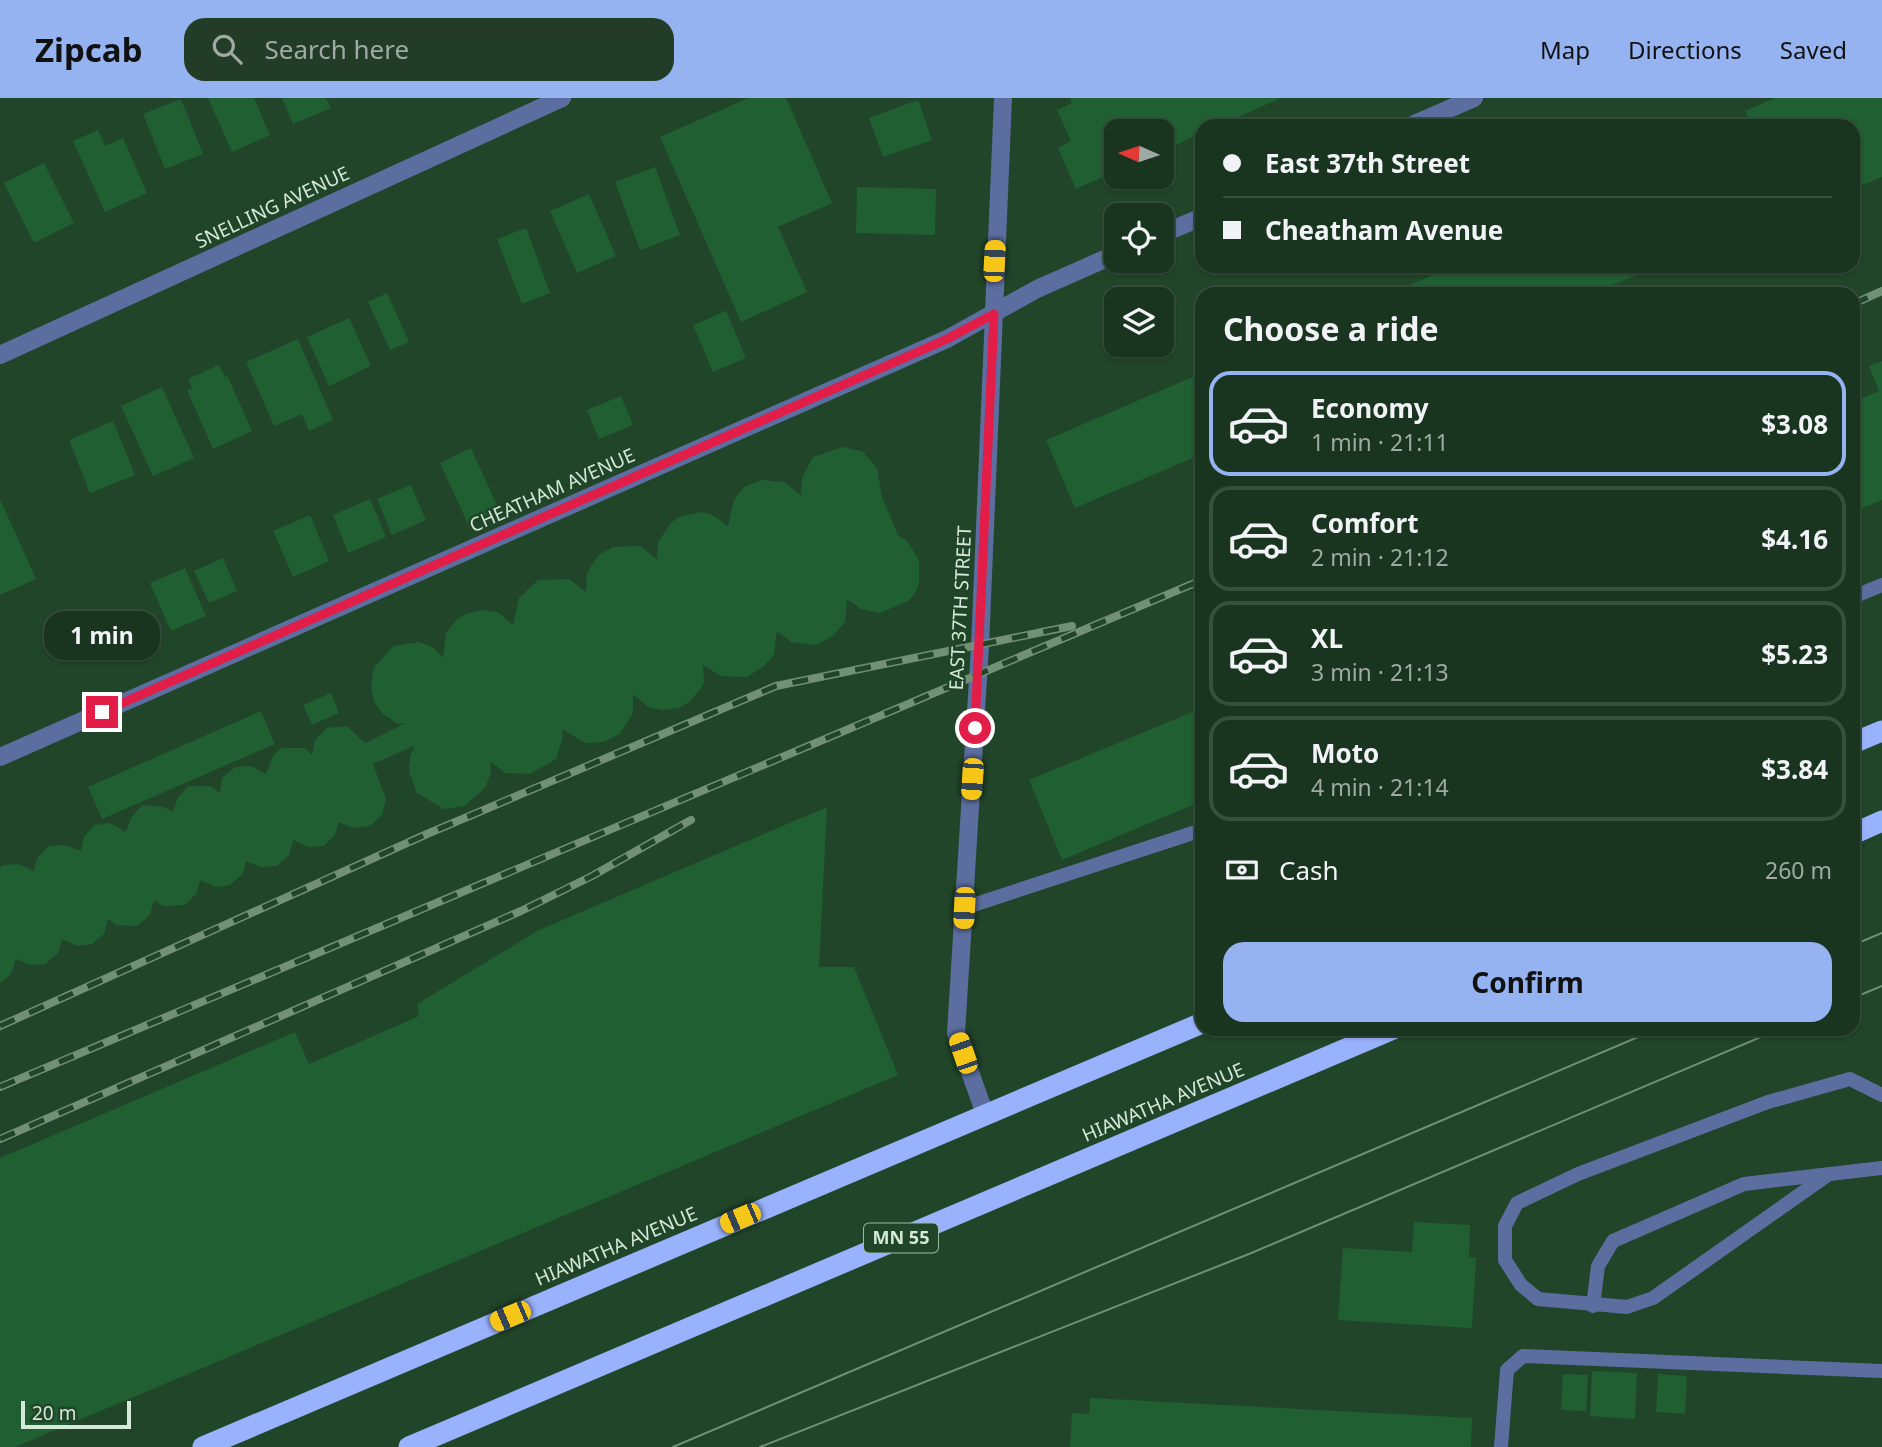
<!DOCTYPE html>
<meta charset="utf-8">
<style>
:root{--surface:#19341f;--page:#223c28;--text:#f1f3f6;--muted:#9faaa4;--line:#374f3d;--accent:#95b2f1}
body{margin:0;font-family:"Noto Sans",sans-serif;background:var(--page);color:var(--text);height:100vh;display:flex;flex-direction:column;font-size:26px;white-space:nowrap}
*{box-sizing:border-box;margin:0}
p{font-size:23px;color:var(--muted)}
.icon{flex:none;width:38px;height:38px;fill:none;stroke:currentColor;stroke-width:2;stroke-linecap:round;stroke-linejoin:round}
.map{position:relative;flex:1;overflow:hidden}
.details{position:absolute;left:1195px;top:189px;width:665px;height:749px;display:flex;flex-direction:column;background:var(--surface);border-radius:21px;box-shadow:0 2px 5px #0004,0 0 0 2px var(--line)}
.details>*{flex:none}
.banner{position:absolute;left:1195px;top:21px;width:665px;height:154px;border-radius:21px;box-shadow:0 2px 5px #0004,0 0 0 2px var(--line);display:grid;align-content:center;height:154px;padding:0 28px;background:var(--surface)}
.needle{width:46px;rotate:273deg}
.controls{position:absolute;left:1104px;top:21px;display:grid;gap:14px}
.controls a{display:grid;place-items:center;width:70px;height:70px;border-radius:14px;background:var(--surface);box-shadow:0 2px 5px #0004,0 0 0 2px var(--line);font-size:35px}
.scale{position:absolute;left:21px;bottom:18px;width:110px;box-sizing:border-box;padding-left:7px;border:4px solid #d5e9d8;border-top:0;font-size:19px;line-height:24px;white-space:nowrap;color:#d5e9d8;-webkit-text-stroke:5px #214529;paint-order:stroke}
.end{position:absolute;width:32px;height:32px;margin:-16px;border:9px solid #e11d48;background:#fff;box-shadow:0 0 0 4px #fff}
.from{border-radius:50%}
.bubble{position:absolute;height:49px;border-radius:21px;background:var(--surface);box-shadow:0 2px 5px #0004,0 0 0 2px var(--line);font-size:23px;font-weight:700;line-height:49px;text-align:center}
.car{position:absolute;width:21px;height:42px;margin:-21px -10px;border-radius:9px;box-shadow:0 0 5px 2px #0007;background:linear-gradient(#f5c518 24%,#345 0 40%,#f5c518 0 76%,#345 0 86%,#f5c518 0)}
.banner b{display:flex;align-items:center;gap:24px;height:66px;font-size:26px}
.banner b+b{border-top:2px solid var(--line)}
.banner i{width:18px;height:18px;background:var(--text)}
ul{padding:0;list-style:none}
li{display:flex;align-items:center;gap:21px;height:105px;margin:0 14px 10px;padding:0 14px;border:4px solid var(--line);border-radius:21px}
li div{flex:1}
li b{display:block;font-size:26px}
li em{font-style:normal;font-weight:700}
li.on{border-color:var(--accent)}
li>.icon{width:63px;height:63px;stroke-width:1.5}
h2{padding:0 28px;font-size:32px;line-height:84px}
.pay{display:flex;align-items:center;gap:18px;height:77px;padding:0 28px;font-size:26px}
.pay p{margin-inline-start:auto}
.cta{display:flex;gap:14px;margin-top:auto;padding:14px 28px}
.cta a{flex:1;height:80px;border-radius:21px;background:var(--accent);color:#111;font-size:28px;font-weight:700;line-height:80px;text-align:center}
header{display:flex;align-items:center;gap:42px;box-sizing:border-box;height:98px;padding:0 35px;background:var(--accent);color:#111}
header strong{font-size:33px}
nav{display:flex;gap:38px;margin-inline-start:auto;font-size:24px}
.search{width:490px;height:63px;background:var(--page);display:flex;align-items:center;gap:18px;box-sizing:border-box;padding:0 24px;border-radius:21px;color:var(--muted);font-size:26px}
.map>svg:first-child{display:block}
.building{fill:#1f5f31}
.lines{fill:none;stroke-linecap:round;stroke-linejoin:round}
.lane{stroke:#5c6da0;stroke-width:14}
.street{stroke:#5c6da0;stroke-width:18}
.highway{stroke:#99b2fd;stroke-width:21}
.tram{stroke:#728f78;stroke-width:2}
.rail-casing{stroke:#728f78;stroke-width:8}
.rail{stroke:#214529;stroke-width:5;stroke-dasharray:16;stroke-linecap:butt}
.route{stroke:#e11d48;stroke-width:9}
.labels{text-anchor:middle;stroke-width:5;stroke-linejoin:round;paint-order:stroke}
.shield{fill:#214529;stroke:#9fb8a4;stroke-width:2}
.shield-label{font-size:18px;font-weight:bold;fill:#d5e9d8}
.street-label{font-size:19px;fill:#d5e9d8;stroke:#214529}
</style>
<header>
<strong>Zipcab</strong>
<div class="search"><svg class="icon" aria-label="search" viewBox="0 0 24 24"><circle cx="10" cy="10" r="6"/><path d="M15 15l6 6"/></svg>Search here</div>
<nav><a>Map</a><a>Directions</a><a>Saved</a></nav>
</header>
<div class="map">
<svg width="1882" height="1349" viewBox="0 0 1882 1349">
<rect width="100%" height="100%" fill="#214529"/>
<!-- building -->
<g class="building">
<path d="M 208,0 L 254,0 L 270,37 L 232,54 Z"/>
<path d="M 282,0 L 326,0 L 331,10 L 293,26 Z"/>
<path d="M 748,0 L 786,0 L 832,105 L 778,129 L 807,194 L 741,224 L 660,39 Z"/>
<path d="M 1070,0 L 1281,0 L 1218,28 L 1202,28 L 1202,35 L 1162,53 L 1162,33 L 1116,33 L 1116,73 L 1076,91 L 1058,50 L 1071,43 L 1057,12 L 1072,5 Z"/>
<path d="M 1775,0 L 1882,0 L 1882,79 L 1853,91 L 1853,28 L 1741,28 L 1750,24 L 1745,13 Z"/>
<path d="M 181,1 L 203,56 L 165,71 L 143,16 Z"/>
<path d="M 918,2 L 932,42 L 883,59 L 869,20 Z"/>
<path d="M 98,32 L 105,48 L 123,40 L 147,95 L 105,114 L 73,43 Z"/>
<path d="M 44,65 L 74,125 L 34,145 L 4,85 Z"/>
<path d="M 655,69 L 680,137 L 640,152 L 615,84 Z"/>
<path d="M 857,89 L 936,91 L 935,137 L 856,135 Z"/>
<path d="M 589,96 L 616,158 L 577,175 L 550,113 Z"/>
<path d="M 526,130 L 550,195 L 522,206 L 497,141 Z"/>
<path d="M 1454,168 L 1657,168 L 1592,196 L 1388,196 Z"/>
<path d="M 387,195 L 409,244 L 390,252 L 368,204 Z"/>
<path d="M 726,213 L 746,260 L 713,274 L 693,227 Z"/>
<path d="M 349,220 L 371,268 L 329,288 L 307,239 Z"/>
<path d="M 298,241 L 333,322 L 309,333 L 302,316 L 274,328 L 246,264 Z"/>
<path d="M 1882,263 L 1882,402 L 1853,414 L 1853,304 L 1879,293 L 1869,268 Z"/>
<path d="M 219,267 L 225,279 L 227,277 L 252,333 L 213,351 L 187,292 L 192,290 L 188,281 Z"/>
<path d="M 1202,275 L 1202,356 L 1075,410 L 1046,342 Z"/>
<path d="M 162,289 L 194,360 L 153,378 L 121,308 Z"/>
<path d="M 621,298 L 633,327 L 599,341 L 587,312 Z"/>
<path d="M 113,323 L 135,377 L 90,395 L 69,342 Z"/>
<path d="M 842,349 L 862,353 L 877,370 L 882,399 L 898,437 L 907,443 L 919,462 L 919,485 L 915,496 L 908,503 L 880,515 L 861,511 L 847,501 L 845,524 L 833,538 L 816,547 L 791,544 L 777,533 L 774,557 L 763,569 L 747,579 L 721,578 L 703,567 L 704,584 L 700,592 L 689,604 L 679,610 L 664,612 L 648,609 L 633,596 L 633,615 L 620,636 L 603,644 L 585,645 L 562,631 L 563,639 L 556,661 L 530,676 L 505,675 L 490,663 L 491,674 L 485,690 L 464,708 L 444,711 L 417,695 L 409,674 L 410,659 L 414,648 L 373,666 L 386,701 L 382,717 L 370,728 L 353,730 L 339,724 L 335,737 L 324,748 L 308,749 L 293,742 L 289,757 L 277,768 L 261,769 L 246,763 L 243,776 L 230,787 L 216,789 L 200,782 L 197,795 L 185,807 L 163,808 L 154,802 L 150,817 L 137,828 L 116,827 L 108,821 L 104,836 L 92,846 L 77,848 L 62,841 L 58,855 L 45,866 L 30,867 L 16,861 L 11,876 L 0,885 L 0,770 L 3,767 L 18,766 L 34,773 L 37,760 L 49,748 L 64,747 L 81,753 L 84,739 L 95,727 L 110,725 L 126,734 L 131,720 L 142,707 L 164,709 L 173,714 L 178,699 L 189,688 L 211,688 L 220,695 L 222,680 L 235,669 L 251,668 L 266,676 L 273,658 L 281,650 L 305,650 L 312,657 L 315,642 L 327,630 L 347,628 L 365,645 L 406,625 L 398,626 L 382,615 L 374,604 L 371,588 L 374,569 L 394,548 L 419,544 L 434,550 L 443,560 L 446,535 L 457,521 L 466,516 L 481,512 L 498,514 L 513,527 L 519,500 L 538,482 L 569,481 L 586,494 L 587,476 L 591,468 L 599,457 L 613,449 L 640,448 L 657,461 L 658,444 L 671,425 L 678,419 L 702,414 L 711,416 L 728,428 L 734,402 L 744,389 L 761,382 L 784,384 L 801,397 L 802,380 L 813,359 Z"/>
<path d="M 471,350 L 499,412 L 468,426 L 440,365 Z"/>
<path d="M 411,387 L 426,422 L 392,437 L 377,401 Z"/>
<path d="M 0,401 L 36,481 L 0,497 Z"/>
<path d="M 370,401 L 386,439 L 348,455 L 333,417 Z"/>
<path d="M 310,417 L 329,463 L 293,479 L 273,433 Z"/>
<path d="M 223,460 L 237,493 L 209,505 L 194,473 Z"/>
<path d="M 185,470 L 206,518 L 171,533 L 150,485 Z"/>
<path d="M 331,595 L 339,615 L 312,627 L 303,607 Z"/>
<path d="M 1202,610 L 1202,703 L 1062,762 L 1029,682 Z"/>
<path d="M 261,613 L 275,646 L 102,721 L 88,689 Z"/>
<path d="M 827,709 L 819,869 L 854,869 L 898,977 L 15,1349 L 0,1349 L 0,1060 L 295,934 L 309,966 L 419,918 L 417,906 L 539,832 Z"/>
<path d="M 1414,1124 L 1470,1127 L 1469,1159 L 1476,1160 L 1472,1230 L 1338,1222 L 1343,1150 L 1412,1154 Z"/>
<path d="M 1592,1273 L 1637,1275 L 1635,1321 L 1590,1318 Z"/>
<path d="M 1563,1276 L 1588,1277 L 1586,1313 L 1561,1312 Z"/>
<path d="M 1658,1276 L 1687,1278 L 1685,1316 L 1656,1314 Z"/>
<path d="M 1090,1300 L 1472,1320 L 1471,1349 L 1070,1349 L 1072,1315 L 1089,1316 Z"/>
</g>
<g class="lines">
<!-- lane -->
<g class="lane">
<path d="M 1853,499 L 1882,487"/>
<path d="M 964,810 L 1202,732"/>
<path d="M 1829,1076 L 1653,1200 L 1627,1209 L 1538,1201 L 1521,1187 L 1505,1162 L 1505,1128 L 1517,1105 L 1578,1076 L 1768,1004 L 1850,981 L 1882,997"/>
<path d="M 1593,1208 L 1598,1168 L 1613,1143 L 1744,1086 L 1882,1070"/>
<path d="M 1501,1349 L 1507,1272 L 1523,1258 L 1882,1273"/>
</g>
<!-- street -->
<g class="street">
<path d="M 1410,28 L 1474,0"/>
<path d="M 1162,136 L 1202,119"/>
<path d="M 0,257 L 562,0"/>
<path d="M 0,659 L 947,241 L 1037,191 L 1116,156"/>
<path d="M 985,1016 L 956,935 L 980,549 L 1003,0"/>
</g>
<!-- highway -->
<g class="highway">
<path d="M 1853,645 L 1882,633"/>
<path d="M 1853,736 L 1882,723"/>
<path d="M 203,1349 L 1202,925"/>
<path d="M 409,1349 L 1393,931"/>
</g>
<!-- tram -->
<g class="tram">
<path d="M 1853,847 L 1882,835"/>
<path d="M 1853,900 L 1882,888"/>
<path d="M 673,1349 L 1657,931"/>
<path d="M 760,1349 L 1249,1156 L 1780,931"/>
</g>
<!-- rail casing -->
<g class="rail-casing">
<g id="rail">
<path d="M 1853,206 L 1882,193"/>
<path d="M 0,928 L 427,736 L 776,588 L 1072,528"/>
<path d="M 0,989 L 1202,482"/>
<path d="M 0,1041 L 521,813 L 592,778 L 691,722"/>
</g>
</g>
<!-- rail -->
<use href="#rail" class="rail"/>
</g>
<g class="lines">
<!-- route -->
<path class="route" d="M 102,614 L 947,241 L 994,216 L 975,630"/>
</g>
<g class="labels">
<!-- shield labels -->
<rect class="shield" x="864" y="1125.5" width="74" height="29" rx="5"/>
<g class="shield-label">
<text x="901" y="1146">MN 55</text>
</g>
<!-- street labels -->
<g class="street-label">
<text transform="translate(272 109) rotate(-25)" y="7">SNELLING AVENUE</text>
<text transform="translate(552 392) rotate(-24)" y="7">CHEATHAM AVENUE</text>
<text transform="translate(960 510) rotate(-87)" y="7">EAST 37TH STREET</text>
<text transform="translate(1163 1004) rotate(-23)" y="7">HIAWATHA AVENUE</text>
<text transform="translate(616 1148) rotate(-23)" y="7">HIAWATHA AVENUE</text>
</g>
</g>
</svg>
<div class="controls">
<a><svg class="needle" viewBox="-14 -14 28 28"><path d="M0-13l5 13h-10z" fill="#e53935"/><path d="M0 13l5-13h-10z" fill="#9faaa4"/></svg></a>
<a><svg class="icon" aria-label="locate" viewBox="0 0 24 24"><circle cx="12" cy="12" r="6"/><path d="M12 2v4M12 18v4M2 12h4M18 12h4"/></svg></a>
<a><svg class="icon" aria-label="layers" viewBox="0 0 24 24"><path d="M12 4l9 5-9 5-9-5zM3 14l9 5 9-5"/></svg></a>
</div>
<div class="scale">20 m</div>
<i class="end from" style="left:975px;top:630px"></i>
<i class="end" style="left:102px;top:614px"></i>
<div class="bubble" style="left:44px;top:513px;width:116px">1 min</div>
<i class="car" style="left:994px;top:163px;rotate:3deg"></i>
<i class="car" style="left:972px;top:681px;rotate:184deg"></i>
<i class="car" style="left:964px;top:810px;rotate:183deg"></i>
<i class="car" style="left:963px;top:955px;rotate:341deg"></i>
<i class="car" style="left:740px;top:1120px;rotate:247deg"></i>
<i class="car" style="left:510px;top:1218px;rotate:247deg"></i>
<div class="banner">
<b><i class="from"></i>East 37th Street</b>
<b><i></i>Cheatham Avenue</b>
</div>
<section class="details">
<h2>Choose a ride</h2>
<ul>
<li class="on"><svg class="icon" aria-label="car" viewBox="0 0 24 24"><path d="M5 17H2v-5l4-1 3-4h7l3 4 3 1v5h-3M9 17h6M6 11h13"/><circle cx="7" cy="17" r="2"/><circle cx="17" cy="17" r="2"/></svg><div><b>Economy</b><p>1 min · 21:11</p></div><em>$3.08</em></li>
<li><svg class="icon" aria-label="car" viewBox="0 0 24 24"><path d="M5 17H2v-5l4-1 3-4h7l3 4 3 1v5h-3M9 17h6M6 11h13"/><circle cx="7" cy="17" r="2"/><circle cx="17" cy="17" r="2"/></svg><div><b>Comfort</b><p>2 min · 21:12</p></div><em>$4.16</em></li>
<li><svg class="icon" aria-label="car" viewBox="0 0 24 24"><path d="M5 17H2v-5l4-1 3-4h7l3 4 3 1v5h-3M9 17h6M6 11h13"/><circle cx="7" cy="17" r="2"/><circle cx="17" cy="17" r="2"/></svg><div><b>XL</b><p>3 min · 21:13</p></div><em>$5.23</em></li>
<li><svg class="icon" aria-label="car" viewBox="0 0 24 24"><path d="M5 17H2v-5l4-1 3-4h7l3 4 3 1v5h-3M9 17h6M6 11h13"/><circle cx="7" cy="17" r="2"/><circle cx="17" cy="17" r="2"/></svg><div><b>Moto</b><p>4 min · 21:14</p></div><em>$3.84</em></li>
</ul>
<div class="pay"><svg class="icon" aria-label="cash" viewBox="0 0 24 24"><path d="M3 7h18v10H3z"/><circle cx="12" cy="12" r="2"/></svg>Cash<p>260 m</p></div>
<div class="cta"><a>Confirm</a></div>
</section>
</div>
